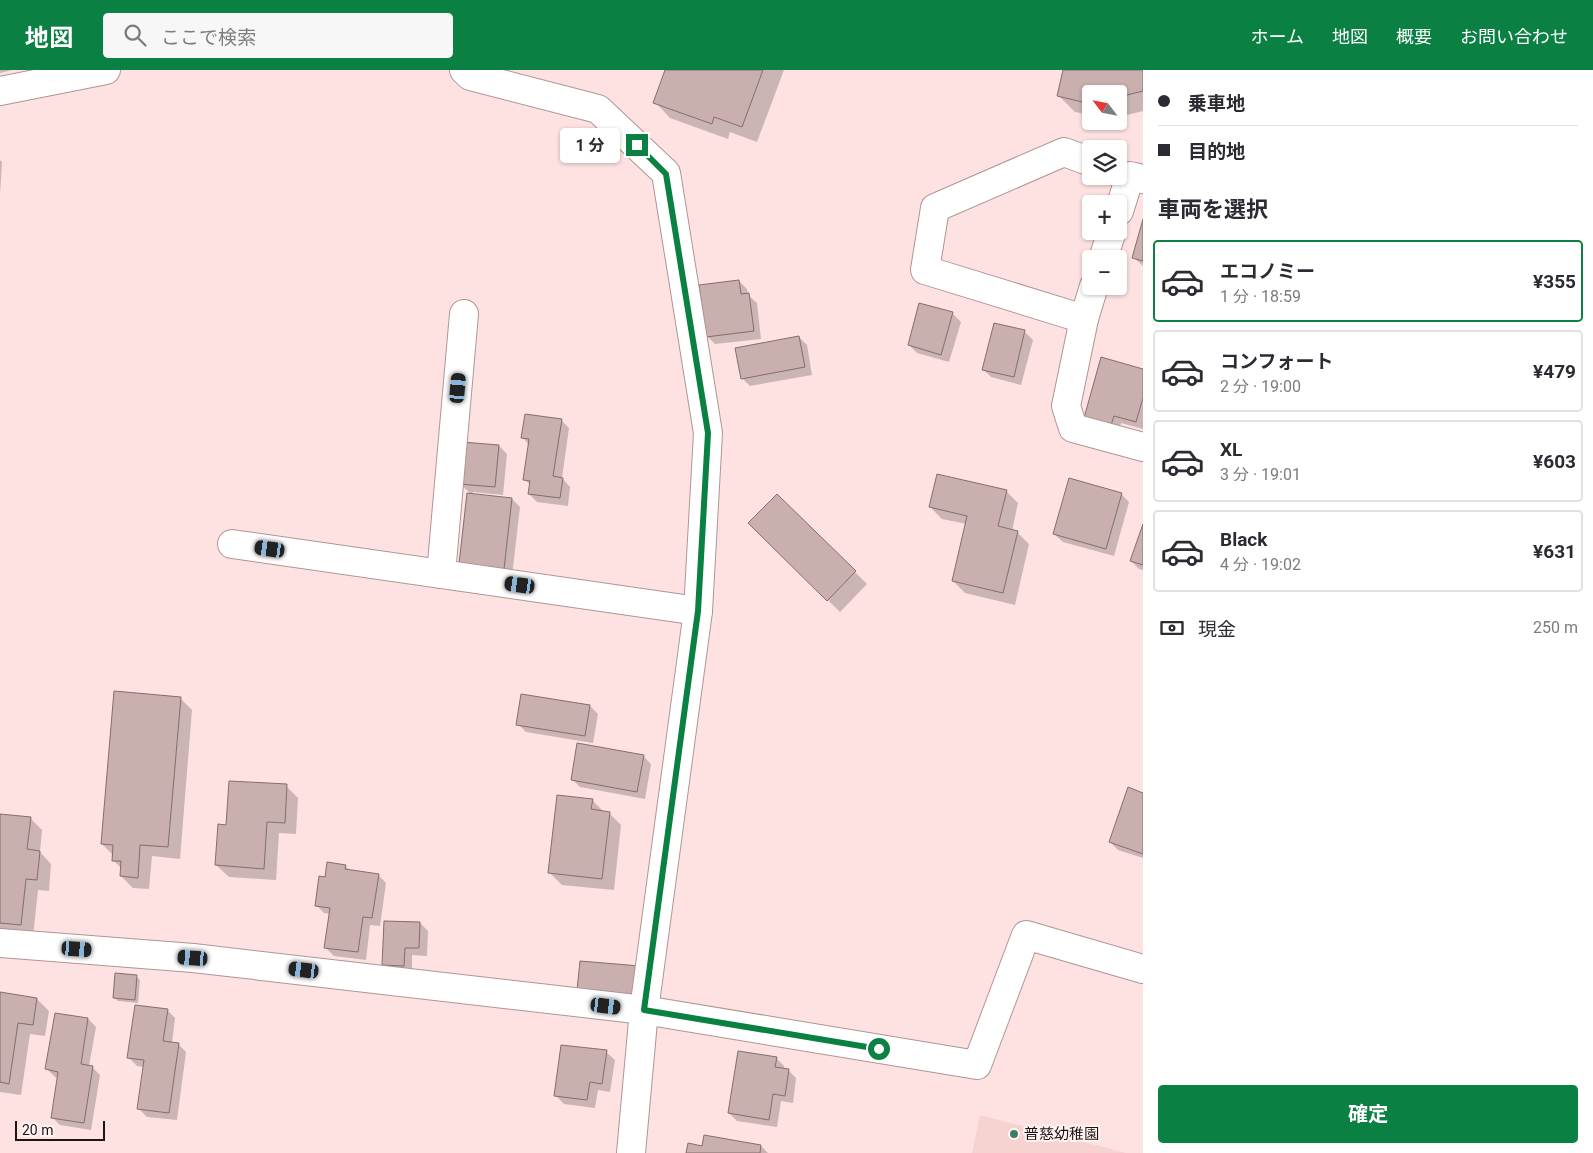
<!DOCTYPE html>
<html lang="ja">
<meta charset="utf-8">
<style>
:root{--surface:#fff;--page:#f7f7f7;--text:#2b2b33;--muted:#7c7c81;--line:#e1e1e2;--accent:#0b8043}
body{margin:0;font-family:Roboto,"Noto Sans JP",sans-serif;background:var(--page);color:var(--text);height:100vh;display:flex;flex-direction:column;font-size:19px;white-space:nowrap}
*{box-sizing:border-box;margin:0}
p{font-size:16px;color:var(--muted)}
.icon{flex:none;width:28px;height:28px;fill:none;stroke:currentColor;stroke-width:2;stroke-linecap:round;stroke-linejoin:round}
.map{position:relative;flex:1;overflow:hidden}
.side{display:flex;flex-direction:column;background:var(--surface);width:450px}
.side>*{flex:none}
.guide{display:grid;align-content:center;height:110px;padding:0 15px;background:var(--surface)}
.needle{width:32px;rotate:302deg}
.fabs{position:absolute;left:1082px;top:15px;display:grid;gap:10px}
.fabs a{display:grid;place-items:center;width:45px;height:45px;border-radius:5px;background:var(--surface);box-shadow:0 1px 4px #0004;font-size:25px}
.scale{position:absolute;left:15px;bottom:12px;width:90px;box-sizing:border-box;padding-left:5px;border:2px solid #1d1413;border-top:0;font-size:14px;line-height:18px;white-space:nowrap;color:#1d1413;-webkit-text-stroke:4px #fff3f3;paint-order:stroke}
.end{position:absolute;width:22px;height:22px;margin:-11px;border:6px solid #0b8043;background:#fff;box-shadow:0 0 0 2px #fff}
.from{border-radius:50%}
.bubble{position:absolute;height:35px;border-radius:5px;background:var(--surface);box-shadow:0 1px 4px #0004;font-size:16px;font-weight:700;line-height:35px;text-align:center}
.car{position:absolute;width:15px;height:30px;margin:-15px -8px;border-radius:6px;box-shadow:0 0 4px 1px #0007;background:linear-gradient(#222 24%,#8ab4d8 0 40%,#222 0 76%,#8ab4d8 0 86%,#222 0)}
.guide b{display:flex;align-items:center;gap:18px;height:48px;font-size:19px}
.guide b+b{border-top:1px solid var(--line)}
.guide i{width:12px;height:12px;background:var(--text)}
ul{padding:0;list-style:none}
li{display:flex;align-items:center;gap:15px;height:82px;margin:0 10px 8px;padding:0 5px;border:2px solid var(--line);border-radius:5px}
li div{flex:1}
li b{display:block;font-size:19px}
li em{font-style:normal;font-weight:700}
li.active{border-color:var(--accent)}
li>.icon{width:45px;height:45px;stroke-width:1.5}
h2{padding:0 15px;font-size:22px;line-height:60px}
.pay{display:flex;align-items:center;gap:12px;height:55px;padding:0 15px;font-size:19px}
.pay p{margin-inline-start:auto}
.cta{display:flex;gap:10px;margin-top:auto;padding:10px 15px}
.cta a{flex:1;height:58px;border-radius:5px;background:var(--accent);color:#fff;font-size:20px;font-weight:700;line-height:58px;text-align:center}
header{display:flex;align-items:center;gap:30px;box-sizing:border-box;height:70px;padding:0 25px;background:var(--accent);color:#fff}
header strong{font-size:24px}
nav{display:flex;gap:28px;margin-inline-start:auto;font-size:18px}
.search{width:350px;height:45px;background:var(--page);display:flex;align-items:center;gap:12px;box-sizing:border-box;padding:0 18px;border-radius:5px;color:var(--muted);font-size:19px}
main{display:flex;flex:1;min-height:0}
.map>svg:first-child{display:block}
.built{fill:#f6d2d1}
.shadow{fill:#0003;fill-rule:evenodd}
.building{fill:#c9afae;stroke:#856d6d}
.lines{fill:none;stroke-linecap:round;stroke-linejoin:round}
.minor-casing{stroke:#af9594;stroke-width:30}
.minor{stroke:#fff;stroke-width:28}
.route{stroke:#0b8043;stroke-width:6}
.poi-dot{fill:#3d7c69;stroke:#fff3f3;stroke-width:2}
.labels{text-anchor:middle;stroke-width:4;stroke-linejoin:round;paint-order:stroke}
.poi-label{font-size:15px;fill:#1d1413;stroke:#fff3f3;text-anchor:start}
</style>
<header>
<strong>地図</strong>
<div class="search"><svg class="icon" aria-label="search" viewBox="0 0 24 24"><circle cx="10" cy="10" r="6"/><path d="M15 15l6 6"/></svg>ここで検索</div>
<nav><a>ホーム</a><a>地図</a><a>概要</a><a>お問い合わせ</a></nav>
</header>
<main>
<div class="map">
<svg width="1143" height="1083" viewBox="0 0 1143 1083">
<rect width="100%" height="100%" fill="#fde2e1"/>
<!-- built -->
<path class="built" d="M 980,1045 L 1126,1083 L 972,1083 Z"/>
<!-- shadow -->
<g class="shadow">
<path d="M 0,0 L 12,0 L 0,3 Z"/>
<path d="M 667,0 L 784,0 L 757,72 L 730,62 L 728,69 L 670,48 L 655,32 Z"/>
<path d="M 1065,0 L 1143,0 L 1143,41 L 1119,47 L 1119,24 L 1091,24 L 1091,45 L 1075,42 L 1059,26 Z"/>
<path d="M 0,90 L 2,92 L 0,125 Z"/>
<path d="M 1143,153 L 1143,196 L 1133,187 Z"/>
<path d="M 739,211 L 747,219 L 748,225 L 757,233 L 761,269 L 715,274 L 707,266 Z"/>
<path d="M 920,234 L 953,244 L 961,252 L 949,292 L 917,283 L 909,275 Z"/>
<path d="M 995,254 L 1025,262 L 1033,270 L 1021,315 L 991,307 L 983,299 Z"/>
<path d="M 799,267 L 807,275 L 812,305 L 750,316 L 742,308 Z"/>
<path d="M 1102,289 L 1143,300 L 1143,359 L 1121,353 L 1119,362 L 1093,355 L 1085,347 ZM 1093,349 L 1117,356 L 1116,358 L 1093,352 Z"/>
<path d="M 561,350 L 569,358 L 562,408 L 570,417 L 568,436 L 537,432 L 529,424 L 531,415 L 525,410 L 529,375 L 523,368 Z"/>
<path d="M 499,376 L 507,384 L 503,425 L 473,422 L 472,424 L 512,429 L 520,437 L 512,506 L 468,501 L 471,424 L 460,414 Z"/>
<path d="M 1006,421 L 1018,433 L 1012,461 L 1017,462 L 1029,474 L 1015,535 L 965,523 L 953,511 L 967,454 L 942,449 L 930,437 Z"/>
<path d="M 1121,424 L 1129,432 L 1114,486 L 1063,472 L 1054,464 Z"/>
<path d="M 777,425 L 867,514 L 840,542 L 750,453 Z"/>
<path d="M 1143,457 L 1143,500 L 1139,499 L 1131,491 Z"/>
<path d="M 180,628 L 192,640 L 180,789 L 152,786 L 149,819 L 133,818 L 121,806 L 122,799 L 113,790 L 113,785 L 102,774 Z"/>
<path d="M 590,636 L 598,644 L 593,673 L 526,662 L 518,654 Z"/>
<path d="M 643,686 L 651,694 L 645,729 L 580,717 L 572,709 Z"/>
<path d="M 286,716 L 298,728 L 296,764 L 279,763 L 276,810 L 229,807 L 216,795 L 227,756 Z"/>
<path d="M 1129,719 L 1143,724 L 1143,788 L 1118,780 L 1110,772 Z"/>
<path d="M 592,730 L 604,742 L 609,743 L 621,755 L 614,820 L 562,815 L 550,803 Z"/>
<path d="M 0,745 L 30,748 L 42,760 L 40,782 L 51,794 L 49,821 L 38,820 L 33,867 L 0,863 Z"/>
<path d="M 345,796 L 350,801 L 378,805 L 386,813 L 380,856 L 370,855 L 366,890 L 334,886 L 325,877 L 330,844 L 324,843 L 316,835 L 326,808 Z"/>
<path d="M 420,853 L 428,861 L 427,886 L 412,885 L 412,903 L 391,903 L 383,895 Z"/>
<path d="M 137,907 L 140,910 L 138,933 L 118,931 L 114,927 Z"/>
<path d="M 0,924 L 37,929 L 49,941 L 45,966 L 30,964 L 21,1025 L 0,1022 Z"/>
<path d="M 167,940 L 175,948 L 172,973 L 178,974 L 186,982 L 177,1050 L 147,1047 L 139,1039 L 144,997 L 137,996 L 129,988 Z"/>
<path d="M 88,949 L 96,957 L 89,996 L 92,997 L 100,1005 L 91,1060 L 60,1055 L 52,1047 L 58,1008 L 55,1007 L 47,999 Z"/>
<path d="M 606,982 L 615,990 L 610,1022 L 598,1020 L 595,1038 L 564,1034 L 556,1026 Z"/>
<path d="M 776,988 L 784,996 L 784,1000 L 788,1000 L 796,1008 L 793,1033 L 781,1031 L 777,1057 L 737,1051 L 729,1043 Z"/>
<path d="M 761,1076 L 768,1083 L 687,1083 L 703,1077 Z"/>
</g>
<!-- building -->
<g class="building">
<path d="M 665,0 L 763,0 L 742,57 L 714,47 L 712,54 L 653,33 Z"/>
<path d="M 1063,0 L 1143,0 L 1143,21 L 1119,27 L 1119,24 L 1091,24 L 1091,34 L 1057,26 Z"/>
<path d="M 1143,149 L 1143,191 L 1132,188 Z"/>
<path d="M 739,210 L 741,224 L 749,223 L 754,261 L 706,267 L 699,215 Z"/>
<path d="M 919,233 L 953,242 L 941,285 L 908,275 Z"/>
<path d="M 994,253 L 1025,260 L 1014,307 L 982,300 Z"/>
<path d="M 799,266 L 805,297 L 741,309 L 735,278 Z"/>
<path d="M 1101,287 L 1143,299 L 1143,328 L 1136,352 L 1114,346 L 1111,355 L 1084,348 Z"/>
<path d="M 525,344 L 562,349 L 553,406 L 563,408 L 560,428 L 528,424 L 530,411 L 523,410 L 529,369 L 521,368 Z"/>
<path d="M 462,372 L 499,375 L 495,417 L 459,414 Z"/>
<path d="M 937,404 L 1007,420 L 998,456 L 1018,461 L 1003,523 L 952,511 L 967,446 L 929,437 Z"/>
<path d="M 1069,408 L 1122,423 L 1106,479 L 1053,464 Z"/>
<path d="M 467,423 L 512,428 L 504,499 L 459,494 Z"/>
<path d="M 777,424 L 856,501 L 827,531 L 748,453 Z"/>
<path d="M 1143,454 L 1143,495 L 1130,491 Z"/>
<path d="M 114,621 L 181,627 L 168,777 L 140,775 L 138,808 L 120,806 L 121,791 L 112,791 L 113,775 L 101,774 Z"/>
<path d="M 521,624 L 590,635 L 585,666 L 516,655 Z"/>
<path d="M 577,673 L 644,685 L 637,722 L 571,710 Z"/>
<path d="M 229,711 L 287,714 L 285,753 L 267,752 L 264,799 L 215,795 L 218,754 L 226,755 Z"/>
<path d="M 1128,717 L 1143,723 L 1143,784 L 1109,772 Z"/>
<path d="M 557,725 L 593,729 L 591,739 L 610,742 L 602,809 L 548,803 Z"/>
<path d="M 0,744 L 31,747 L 27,779 L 40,781 L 37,810 L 26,809 L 21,855 L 0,853 Z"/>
<path d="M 327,792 L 346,795 L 345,799 L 379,804 L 372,848 L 363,847 L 358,882 L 324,878 L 330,838 L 315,836 L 319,806 L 325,807 Z"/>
<path d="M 384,851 L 420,852 L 419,878 L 405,878 L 404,896 L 382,895 Z"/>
<path d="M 580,891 L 640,896 L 637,925 L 577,920 Z"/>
<path d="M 115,903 L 137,905 L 135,930 L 113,928 Z"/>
<path d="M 0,922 L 37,928 L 33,955 L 18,953 L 9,1014 L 0,1012 Z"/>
<path d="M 135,935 L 168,939 L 163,971 L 179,973 L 169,1043 L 137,1039 L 144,990 L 127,988 Z"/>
<path d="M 55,943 L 88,948 L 81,994 L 93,996 L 84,1053 L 51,1048 L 58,1002 L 45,999 Z"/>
<path d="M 561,975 L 607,980 L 602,1014 L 590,1012 L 587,1030 L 554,1026 Z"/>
<path d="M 738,981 L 777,987 L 775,997 L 789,999 L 785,1026 L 773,1024 L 769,1050 L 728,1043 Z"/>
<path d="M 704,1065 L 761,1075 L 760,1083 L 686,1083 L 688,1073 L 702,1076 Z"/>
</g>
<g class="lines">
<!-- minor casing -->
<g class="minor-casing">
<g id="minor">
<path d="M 464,0 L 470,6 L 598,39 L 666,103 L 708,363 L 698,541 L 644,940 L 631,1083"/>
<path d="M 0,21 L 106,0"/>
<path d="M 1119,141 L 1130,106 L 1143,109"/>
<path d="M 1103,189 L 1112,161"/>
<path d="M 1094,216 L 1084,249 L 1066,336 L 1073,358 L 1143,377"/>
<path d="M 1084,249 L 925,200 L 935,138 L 1064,82 L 1091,92"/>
<path d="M 232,474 L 698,541"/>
<path d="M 441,504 L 464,244"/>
<path d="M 0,873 L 193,888 L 644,940 L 977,995 L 1026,865 L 1143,899"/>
</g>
</g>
<!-- minor -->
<use href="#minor" class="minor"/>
</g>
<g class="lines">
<!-- route -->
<path class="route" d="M 637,75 L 666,104 L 708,363 L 698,541 L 644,940 L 879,979"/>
</g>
<!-- markers -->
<circle class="poi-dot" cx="1014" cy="1064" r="5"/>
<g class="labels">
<!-- poi labels -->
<g class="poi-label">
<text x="1024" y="1069">普慈幼稚園</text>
</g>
</g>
</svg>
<div class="fabs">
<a><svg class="needle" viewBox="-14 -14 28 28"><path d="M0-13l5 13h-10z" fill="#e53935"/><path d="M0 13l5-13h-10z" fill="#7c7c81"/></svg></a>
<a><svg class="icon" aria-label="layers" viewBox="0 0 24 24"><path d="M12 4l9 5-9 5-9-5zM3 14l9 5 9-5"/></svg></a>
<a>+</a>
<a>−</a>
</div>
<div class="scale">20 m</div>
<i class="end from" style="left:879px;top:979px"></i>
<i class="end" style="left:637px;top:75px"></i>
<div class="bubble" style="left:560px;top:58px;width:60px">1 分</div>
<i class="car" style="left:458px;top:318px;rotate:5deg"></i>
<i class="car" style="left:270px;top:479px;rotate:278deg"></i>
<i class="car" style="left:520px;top:515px;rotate:278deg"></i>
<i class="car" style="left:77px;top:879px;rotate:94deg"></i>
<i class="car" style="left:193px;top:888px;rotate:274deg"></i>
<i class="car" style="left:304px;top:900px;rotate:277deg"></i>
<i class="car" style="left:606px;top:936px;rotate:97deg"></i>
</div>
<section class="side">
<div class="guide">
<b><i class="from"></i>乗車地</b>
<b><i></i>目的地</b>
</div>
<h2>車両を選択</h2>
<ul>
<li class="active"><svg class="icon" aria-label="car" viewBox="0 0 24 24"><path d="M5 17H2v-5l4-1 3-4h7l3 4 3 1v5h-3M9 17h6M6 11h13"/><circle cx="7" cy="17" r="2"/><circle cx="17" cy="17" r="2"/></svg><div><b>エコノミー</b><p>1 分 · 18:59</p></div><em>¥355</em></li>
<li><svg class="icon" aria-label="car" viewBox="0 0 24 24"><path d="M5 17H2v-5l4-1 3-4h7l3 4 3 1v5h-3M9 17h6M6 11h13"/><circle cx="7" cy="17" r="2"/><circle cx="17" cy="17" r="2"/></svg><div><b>コンフォート</b><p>2 分 · 19:00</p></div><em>¥479</em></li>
<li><svg class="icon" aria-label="car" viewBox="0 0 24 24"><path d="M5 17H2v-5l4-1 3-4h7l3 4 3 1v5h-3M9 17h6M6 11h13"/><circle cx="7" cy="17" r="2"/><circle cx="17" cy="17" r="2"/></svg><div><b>XL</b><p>3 分 · 19:01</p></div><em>¥603</em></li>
<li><svg class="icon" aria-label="car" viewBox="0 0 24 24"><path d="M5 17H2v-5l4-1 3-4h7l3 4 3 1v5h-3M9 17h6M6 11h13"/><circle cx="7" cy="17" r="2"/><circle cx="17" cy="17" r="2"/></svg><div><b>Black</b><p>4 分 · 19:02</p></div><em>¥631</em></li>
</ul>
<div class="pay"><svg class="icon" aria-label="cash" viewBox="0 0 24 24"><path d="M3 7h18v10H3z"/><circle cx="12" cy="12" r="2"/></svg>現金<p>250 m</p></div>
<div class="cta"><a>確定</a></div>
</section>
</main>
